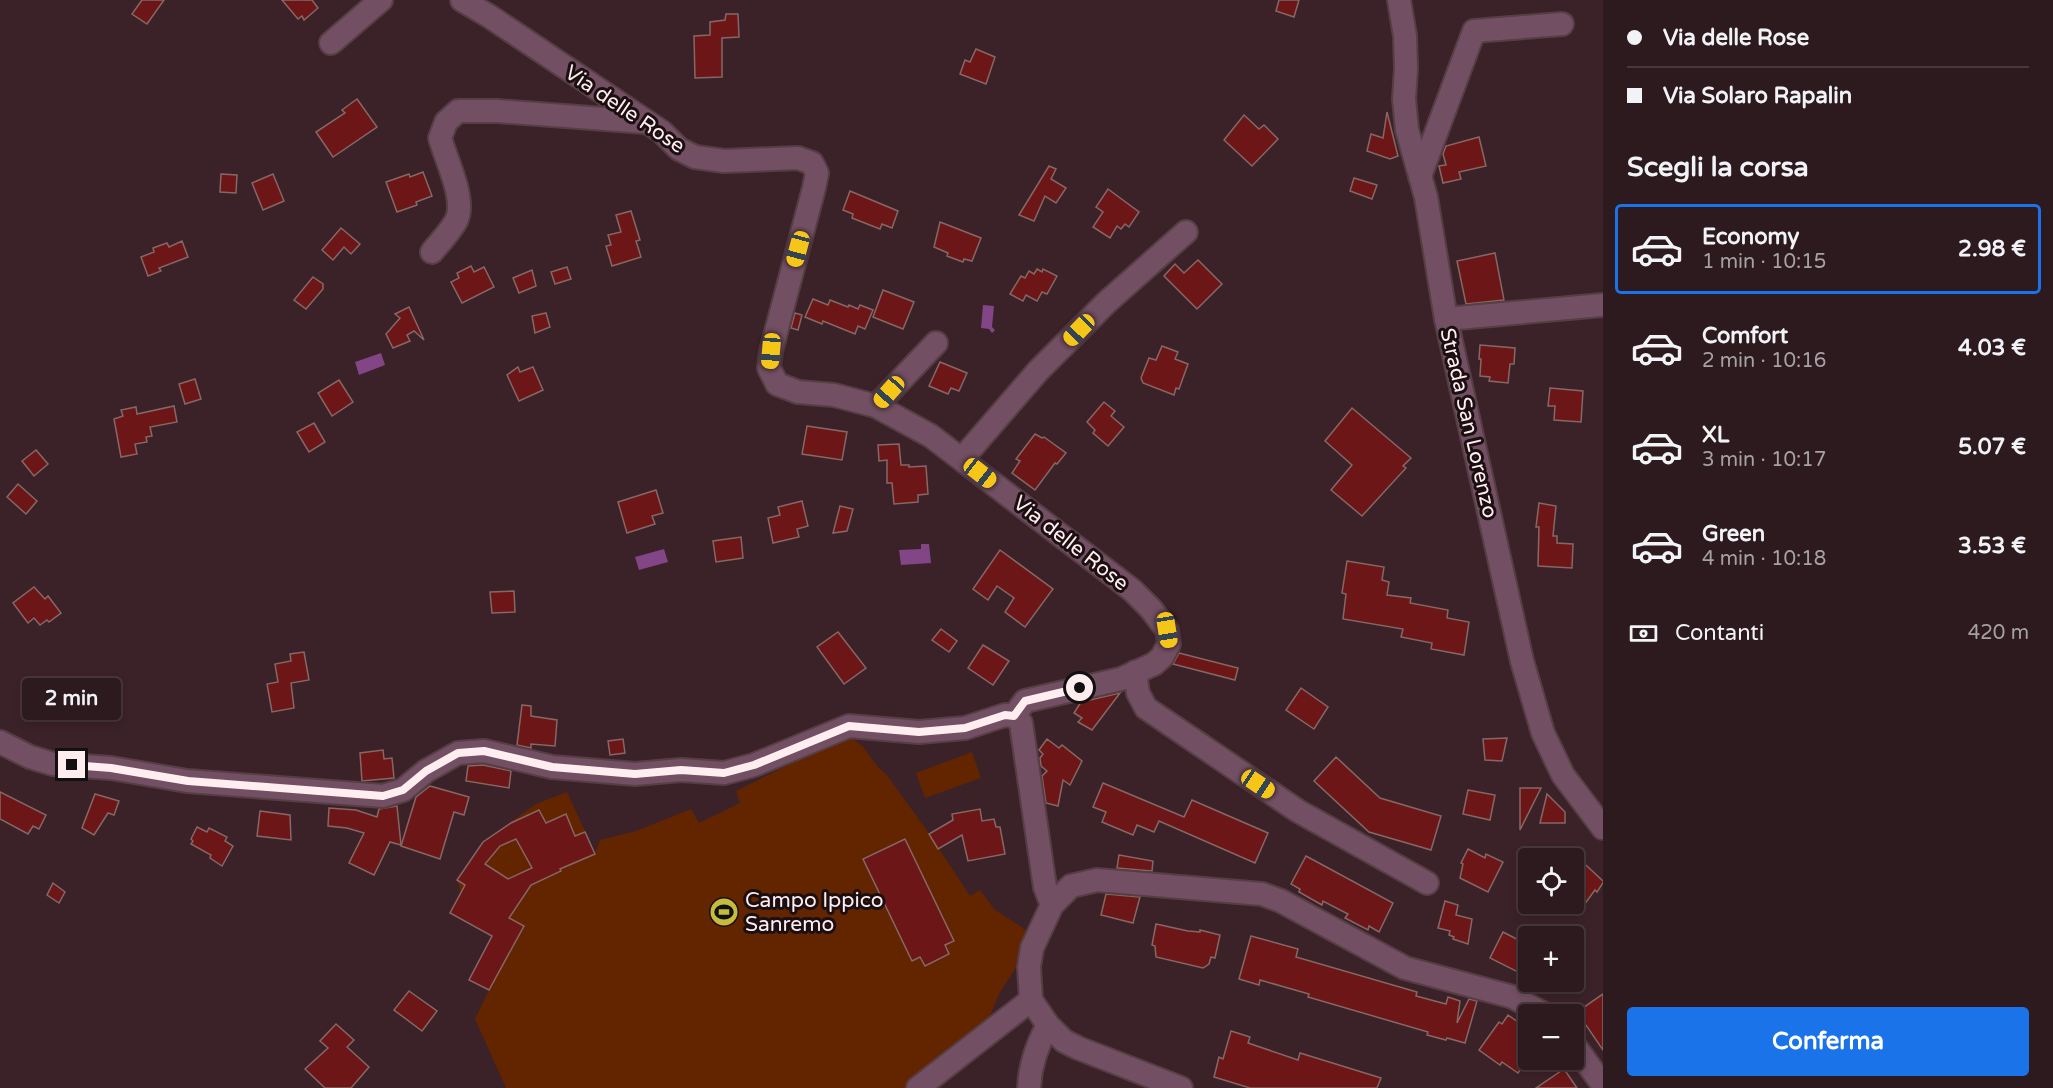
<!DOCTYPE html>
<html lang="it">
<meta charset="utf-8">
<style>
:root{--surface:#2c1a1e;--page:#38272b;--text:#f1f3f6;--muted:#a6a1a4;--line:#48383c;--accent:#1a73e8}
body{margin:0;font-family:"Varela Round",sans-serif;background:var(--page);color:var(--text);height:100vh;display:flex;flex-direction:column;font-size:22px;white-space:nowrap}
*{box-sizing:border-box;margin:0}
p{font-size:20px;color:var(--muted)}
.icon{flex:none;width:33px;height:33px;fill:none;stroke:currentColor;stroke-width:2;stroke-linecap:round;stroke-linejoin:round}
.map{position:relative;flex:1;overflow:hidden}
.details{display:flex;flex-direction:column;background:var(--surface);width:450px}
.details>*{flex:none}
.hud{display:grid;align-content:center;height:132px;padding:0 24px;background:var(--surface)}
.tools{position:absolute;left:1518px;top:848px;display:grid;gap:12px}
.tools a{display:grid;place-items:center;width:66px;height:66px;border-radius:6px;background:var(--surface);box-shadow:0 3px 9px #0003,0 0 0 2px var(--line);font-size:30px}
.end{position:absolute;width:27px;height:27px;margin:-14px;border:8px solid #ffedf0;background:#111;box-shadow:0 0 0 3px #111}
.from{border-radius:50%}
.bubble{position:absolute;height:42px;border-radius:6px;background:var(--surface);box-shadow:0 3px 9px #0003,0 0 0 2px var(--line);font-size:20px;font-weight:700;line-height:42px;text-align:center}
.car{position:absolute;width:18px;height:36px;margin:-18px -9px;border-radius:8px;box-shadow:0 0 4px 2px #0007;background:linear-gradient(#f5c518 24%,#345 0 40%,#f5c518 0 76%,#345 0 86%,#f5c518 0)}
.hud b{display:flex;align-items:center;gap:21px;height:57px;font-size:22px}
.hud b+b{border-top:2px solid var(--line)}
.hud i{width:15px;height:15px;background:var(--text)}
ul{padding:0;list-style:none}
li{display:flex;align-items:center;gap:18px;height:90px;margin:0 12px 9px;padding:0 12px;border:3px solid transparent;border-radius:6px}
li div{flex:1}
li b{display:block;font-size:22px}
li em{font-style:normal;font-weight:700}
li.active{border-color:var(--accent)}
li>.icon{width:54px;height:54px;stroke-width:1.5}
h2{padding:0 24px;font-size:27px;line-height:72px}
.pay{display:flex;align-items:center;gap:15px;height:66px;padding:0 24px;font-size:22px}
.pay p{margin-inline-start:auto}
.primary-button{display:flex;gap:12px;margin-top:auto;padding:12px 24px}
.primary-button a{flex:1;height:69px;border-radius:6px;background:var(--accent);color:#fff;font-size:24px;font-weight:700;line-height:69px;text-align:center}
main{display:flex;flex:1;min-height:0}
.map>svg:first-child{display:block}
.green{fill:#632400}
.water{fill:#824585}
.building{fill:#6d1617;stroke:#856865;stroke-width:1.5;fill-rule:evenodd}
.lines{fill:none;stroke-linecap:round;stroke-linejoin:round}
.minor-casing{stroke:#563e44;stroke-width:26}
.minor{stroke:#724f62;stroke-width:22}
.route{stroke:#ffedf0;stroke-width:8}
.labels{text-anchor:middle;stroke-width:6;stroke-linejoin:round;paint-order:stroke}
.street-label{font-size:21px;fill:#ffedf0;stroke:#1b0f12}
.poi-label{font-size:21px;fill:#ffedf0;stroke:#1b0f12;text-anchor:start}
</style>
<main>
<div class="map">
<svg width="1603" height="1088" viewBox="0 0 1603 1088">
<rect width="100%" height="100%" fill="#3b2228"/>
<!-- green -->
<g class="green">
<path d="M 848,735 L 863,747 L 878,767 L 886,774 L 928,832 L 970,896 L 980,890 L 995,910 L 1026,930 L 1015,969 L 999,994 L 988,1021 L 934,1088 L 506,1088 L 475,1019 L 489,990 L 469,980 L 492,936 L 450,913 L 461,892 L 457,880 L 483,842 L 536,804 L 567,792 L 595,853 L 600,840 L 636,831 L 691,809 L 699,823 L 740,803 L 736,791 Z"/>
<path d="M 972,752 L 981,778 L 925,798 L 916,773 Z"/>
</g>
<!-- water -->
<g class="water">
<path d="M 983,305 L 994,306 L 992,327 L 995,330 L 992,333 L 989,329 L 981,328 Z"/>
<path d="M 381,353 L 385,365 L 359,375 L 355,362 Z"/>
<path d="M 921,544 L 929,544 L 931,563 L 901,565 L 899,550 L 921,549 Z"/>
<path d="M 664,549 L 668,562 L 639,570 L 635,557 Z"/>
</g>
<!-- building -->
<g class="building">
<path d="M 142,0 L 164,0 L 147,24 L 132,14 Z"/>
<path d="M 282,0 L 312,0 L 318,8 L 304,20 L 302,16 L 298,19 Z"/>
<path d="M 1279,0 L 1299,0 L 1294,17 L 1276,11 Z"/>
<path d="M 726,14 L 738,14 L 739,37 L 722,38 L 722,77 L 695,78 L 694,36 L 710,35 L 710,22 L 725,20 Z"/>
<path d="M 976,49 L 995,57 L 986,84 L 960,74 L 965,60 L 970,62 Z"/>
<path d="M 357,99 L 377,127 L 333,157 L 316,132 L 345,113 L 342,110 Z"/>
<path d="M 1387,112 L 1398,156 L 1390,159 L 1367,151 L 1371,134 L 1383,138 Z"/>
<path d="M 1244,115 L 1259,129 L 1264,125 L 1278,139 L 1252,166 L 1224,140 Z"/>
<path d="M 1479,137 L 1486,166 L 1459,172 L 1461,179 L 1443,183 L 1439,166 L 1446,165 L 1443,154 L 1446,146 Z"/>
<path d="M 1049,166 L 1056,169 L 1051,179 L 1066,188 L 1056,203 L 1045,196 L 1034,221 L 1019,215 Z"/>
<path d="M 423,172 L 432,196 L 416,202 L 417,205 L 397,212 L 386,182 L 409,174 L 410,177 Z"/>
<path d="M 221,174 L 237,175 L 236,193 L 220,192 Z"/>
<path d="M 273,174 L 284,201 L 263,210 L 252,183 Z"/>
<path d="M 1354,178 L 1377,185 L 1372,199 L 1350,191 Z"/>
<path d="M 1108,189 L 1139,212 L 1129,227 L 1125,224 L 1121,229 L 1117,226 L 1110,238 L 1093,227 L 1103,212 L 1096,207 Z"/>
<path d="M 850,191 L 898,211 L 892,228 L 882,224 L 880,229 L 852,218 L 853,214 L 843,210 Z"/>
<path d="M 631,211 L 640,240 L 636,241 L 641,257 L 612,266 L 606,246 L 611,245 L 608,235 L 621,232 L 616,215 Z"/>
<path d="M 940,222 L 981,238 L 972,261 L 964,259 L 963,262 L 947,256 L 948,253 L 934,247 Z"/>
<path d="M 341,228 L 360,244 L 351,254 L 344,247 L 333,260 L 322,250 Z"/>
<path d="M 182,241 L 188,257 L 159,268 L 161,271 L 148,276 L 141,257 L 154,252 L 153,248 L 167,243 L 169,247 Z"/>
<path d="M 1495,253 L 1504,300 L 1466,304 L 1457,261 Z"/>
<path d="M 1198,260 L 1222,284 L 1197,309 L 1164,276 L 1175,264 L 1184,273 Z"/>
<path d="M 471,266 L 474,272 L 484,267 L 494,287 L 462,303 L 451,282 L 459,278 L 457,273 Z"/>
<path d="M 567,267 L 571,279 L 555,284 L 551,272 Z"/>
<path d="M 1037,269 L 1042,272 L 1043,269 L 1057,276 L 1047,294 L 1042,292 L 1037,301 L 1026,295 L 1023,301 L 1010,294 L 1021,276 L 1025,278 L 1029,271 L 1034,274 Z"/>
<path d="M 532,270 L 536,286 L 519,293 L 513,278 Z"/>
<path d="M 313,277 L 323,284 L 323,289 L 306,309 L 294,300 Z"/>
<path d="M 883,290 L 914,302 L 903,329 L 873,317 Z"/>
<path d="M 813,299 L 828,305 L 830,300 L 848,307 L 849,305 L 858,309 L 860,305 L 873,310 L 865,329 L 858,326 L 855,334 L 823,321 L 822,324 L 805,317 Z"/>
<path d="M 409,307 L 424,340 L 414,331 L 407,335 L 410,341 L 393,348 L 386,334 L 400,318 L 395,314 Z"/>
<path d="M 546,313 L 550,327 L 535,333 L 532,316 Z"/>
<path d="M 795,313 L 802,315 L 798,330 L 791,328 Z"/>
<path d="M 1480,345 L 1515,348 L 1514,364 L 1510,364 L 1508,383 L 1489,381 L 1490,377 L 1480,376 L 1481,359 L 1479,359 Z"/>
<path d="M 1162,346 L 1178,352 L 1175,359 L 1188,364 L 1179,389 L 1176,388 L 1174,395 L 1143,383 L 1141,378 L 1149,358 L 1156,360 Z"/>
<path d="M 940,362 L 967,373 L 959,391 L 951,388 L 948,394 L 929,386 Z"/>
<path d="M 518,367 L 520,372 L 533,367 L 543,390 L 519,401 L 507,375 Z"/>
<path d="M 195,379 L 201,399 L 185,404 L 179,384 Z"/>
<path d="M 339,380 L 353,402 L 332,416 L 318,393 Z"/>
<path d="M 1550,388 L 1583,391 L 1581,422 L 1554,420 L 1555,406 L 1548,406 Z"/>
<path d="M 1104,402 L 1115,411 L 1111,416 L 1124,427 L 1108,446 L 1093,433 L 1095,430 L 1087,422 Z"/>
<path d="M 174,406 L 177,422 L 150,427 L 152,436 L 146,437 L 147,442 L 135,444 L 137,454 L 121,457 L 114,419 L 123,416 L 121,410 L 136,407 L 137,414 Z"/>
<path d="M 1352,408 L 1411,458 L 1403,466 L 1406,468 L 1362,516 L 1331,490 L 1352,465 L 1325,441 Z"/>
<path d="M 314,423 L 325,442 L 309,452 L 297,432 Z"/>
<path d="M 807,426 L 847,432 L 842,460 L 802,454 Z"/>
<path d="M 1035,434 L 1042,438 L 1044,437 L 1066,453 L 1057,464 L 1055,463 L 1035,490 L 1012,473 L 1020,461 L 1016,459 Z"/>
<path d="M 899,444 L 901,465 L 909,465 L 909,467 L 926,466 L 928,494 L 918,495 L 918,502 L 894,504 L 892,483 L 887,483 L 887,460 L 879,461 L 878,445 Z"/>
<path d="M 36,450 L 48,464 L 34,476 L 22,461 Z"/>
<path d="M 18,484 L 37,501 L 26,514 L 7,497 Z"/>
<path d="M 656,490 L 663,513 L 652,516 L 655,524 L 627,533 L 618,502 Z"/>
<path d="M 802,501 L 808,526 L 797,529 L 799,537 L 773,543 L 768,518 L 780,515 L 778,507 Z"/>
<path d="M 1539,503 L 1556,506 L 1553,536 L 1557,536 L 1557,543 L 1573,544 L 1572,568 L 1538,566 L 1539,527 L 1536,527 Z"/>
<path d="M 840,506 L 853,509 L 847,531 L 833,533 Z"/>
<path d="M 741,537 L 743,558 L 716,562 L 713,541 Z"/>
<path d="M 1000,550 L 1053,589 L 1025,627 L 1005,612 L 1014,598 L 997,586 L 988,600 L 973,589 Z"/>
<path d="M 1347,561 L 1384,567 L 1382,580 L 1389,582 L 1387,595 L 1411,598 L 1410,603 L 1448,610 L 1447,618 L 1469,622 L 1464,655 L 1431,649 L 1432,643 L 1401,637 L 1403,629 L 1343,619 L 1346,594 L 1342,593 Z"/>
<path d="M 34,587 L 45,599 L 48,596 L 61,613 L 49,622 L 47,620 L 40,625 L 34,618 L 28,623 L 13,603 Z"/>
<path d="M 514,591 L 515,612 L 492,613 L 490,592 Z"/>
<path d="M 941,629 L 957,641 L 949,652 L 932,640 Z"/>
<path d="M 838,632 L 866,668 L 844,684 L 817,647 Z"/>
<path d="M 983,645 L 1009,661 L 993,685 L 968,668 Z"/>
<path d="M 304,652 L 309,680 L 291,683 L 294,708 L 272,712 L 267,684 L 278,682 L 275,664 L 291,661 L 290,654 Z"/>
<path d="M 1179,653 L 1238,668 L 1235,680 L 1173,664 Z"/>
<path d="M 1301,688 L 1328,707 L 1314,729 L 1286,710 Z"/>
<path d="M 1120,693 L 1092,730 L 1078,722 L 1082,718 L 1074,713 L 1081,702 Z"/>
<path d="M 522,705 L 531,706 L 531,716 L 557,720 L 555,746 L 531,744 L 531,748 L 517,745 Z"/>
<path d="M 1507,738 L 1502,761 L 1485,760 L 1483,739 Z"/>
<path d="M 623,739 L 625,753 L 610,755 L 608,741 Z"/>
<path d="M 1047,739 L 1059,748 L 1062,745 L 1082,761 L 1070,785 L 1063,780 L 1058,806 L 1046,803 L 1042,776 L 1047,771 L 1041,766 L 1040,758 L 1043,754 L 1039,750 Z"/>
<path d="M 383,750 L 384,759 L 392,758 L 394,778 L 362,781 L 360,753 Z"/>
<path d="M 1336,757 L 1380,798 L 1441,816 L 1431,850 L 1369,832 L 1314,781 Z"/>
<path d="M 483,765 L 511,771 L 509,788 L 466,781 L 468,766 Z"/>
<path d="M 1103,783 L 1184,817 L 1192,800 L 1268,833 L 1255,863 L 1159,821 L 1154,832 L 1137,825 L 1133,835 L 1102,822 L 1106,812 L 1093,807 Z"/>
<path d="M 430,786 L 469,797 L 464,815 L 454,812 L 440,859 L 401,846 L 416,797 Z"/>
<path d="M 1520,788 L 1541,788 L 1520,830 Z"/>
<path d="M 1468,790 L 1495,795 L 1490,820 L 1463,814 Z"/>
<path d="M 0,792 L 46,815 L 39,829 L 33,826 L 28,834 L 0,819 Z"/>
<path d="M 95,794 L 119,801 L 114,815 L 108,813 L 94,835 L 82,828 Z"/>
<path d="M 1547,794 L 1565,812 L 1565,823 L 1540,823 Z"/>
<path d="M 397,806 L 401,845 L 390,842 L 374,875 L 349,863 L 364,833 L 347,828 L 328,826 L 329,808 L 356,810 L 377,817 L 379,809 Z"/>
<path d="M 980,809 L 982,821 L 994,819 L 996,827 L 1000,827 L 1005,854 L 968,861 L 962,835 L 938,849 L 929,834 L 953,820 L 952,814 Z"/>
<path d="M 539,810 L 546,823 L 566,814 L 575,836 L 585,832 L 595,854 L 560,869 L 561,871 L 531,885 L 509,918 L 524,926 L 489,990 L 469,980 L 492,936 L 450,913 L 465,885 L 457,880 L 483,842 L 511,823 ZM 516,839 L 532,868 L 508,879 L 485,864 L 500,846 Z"/>
<path d="M 260,811 L 290,815 L 291,840 L 257,836 Z"/>
<path d="M 197,827 L 207,832 L 209,828 L 227,837 L 225,841 L 233,846 L 222,866 L 210,858 L 211,855 L 191,844 L 193,841 L 191,839 Z"/>
<path d="M 905,839 L 954,941 L 945,945 L 949,954 L 925,966 L 920,957 L 912,961 L 863,859 Z"/>
<path d="M 1468,849 L 1485,858 L 1486,854 L 1503,862 L 1488,892 L 1460,878 L 1463,864 L 1461,863 Z"/>
<path d="M 1574,854 L 1603,881 L 1603,883 L 1597,892 L 1595,890 L 1584,905 L 1574,898 Z"/>
<path d="M 1119,855 L 1153,861 L 1152,871 L 1117,868 Z"/>
<path d="M 1306,856 L 1393,903 L 1379,932 L 1369,926 L 1368,930 L 1345,918 L 1348,914 L 1323,901 L 1322,905 L 1299,892 L 1300,889 L 1291,884 Z"/>
<path d="M 53,883 L 65,892 L 59,903 L 47,895 Z"/>
<path d="M 1106,894 L 1140,897 L 1133,923 L 1101,915 Z"/>
<path d="M 1445,901 L 1458,905 L 1456,915 L 1472,919 L 1468,944 L 1453,939 L 1454,937 L 1449,935 L 1450,931 L 1438,928 Z"/>
<path d="M 1156,924 L 1188,931 L 1200,932 L 1200,930 L 1220,935 L 1215,958 L 1211,957 L 1209,964 L 1203,968 L 1156,957 L 1155,946 L 1152,945 Z"/>
<path d="M 1503,932 L 1528,945 L 1528,977 L 1490,958 Z"/>
<path d="M 1251,936 L 1298,949 L 1296,957 L 1417,992 L 1416,996 L 1446,1004 L 1448,997 L 1460,1001 L 1457,1023 L 1469,999 L 1477,1001 L 1465,1043 L 1447,1038 L 1446,1040 L 1427,1035 L 1428,1032 L 1308,997 L 1309,994 L 1260,980 L 1259,985 L 1239,979 Z"/>
<path d="M 409,991 L 437,1011 L 422,1031 L 394,1010 Z"/>
<path d="M 1603,994 L 1603,1050 L 1577,1012 Z"/>
<path d="M 1508,1015 L 1525,1027 L 1522,1031 L 1528,1036 L 1528,1058 L 1518,1073 L 1502,1062 L 1500,1065 L 1479,1050 L 1499,1022 L 1502,1024 Z"/>
<path d="M 336,1024 L 354,1040 L 347,1047 L 369,1067 L 351,1088 L 325,1088 L 305,1069 L 328,1048 L 320,1041 Z"/>
<path d="M 1231,1031 L 1250,1037 L 1248,1043 L 1298,1060 L 1300,1053 L 1381,1078 L 1377,1088 L 1250,1088 L 1214,1077 L 1219,1057 L 1223,1059 Z"/>
<path d="M 1564,1069 L 1577,1088 L 1536,1088 Z"/>
</g>
<g class="lines">
<!-- minor casing -->
<g class="minor-casing">
<g id="minor">
<path d="M 462,0 L 489,16 L 662,132 L 679,149 L 695,157 L 724,161 L 798,158 L 812,163 L 817,173 L 814,188 L 771,351 L 769,368 L 777,384 L 798,392 L 834,395 L 876,406 L 931,436 L 1132,590 L 1151,609 L 1167,630 L 1169,644 L 1162,657 L 1154,664 L 1121,679 L 1025,701 L 1014,716"/>
<path d="M 1399,0 L 1405,36 L 1406,69 L 1404,99 L 1407,130 L 1426,197 L 1446,319 L 1522,661 L 1543,733 L 1563,775 L 1603,828"/>
<path d="M 331,43 L 381,0"/>
<path d="M 1420,176 L 1474,31 L 1562,24"/>
<path d="M 432,252 C 440,242 450,232 456,221 C 467,201 446,160 440,138 L 446,122 L 458,111 L 497,111 L 645,122"/>
<path d="M 1446,319 L 1603,305"/>
<path d="M 876,406 L 936,343"/>
<path d="M 962,459 L 1038,371 L 1107,302 L 1186,232"/>
<path d="M 1135,672 L 1138,693 L 1146,708 L 1298,811 L 1427,883"/>
<path d="M 0,742 L 30,757 L 53,764 L 111,768 L 187,781 L 383,796 L 403,790 L 426,771 L 458,753 L 484,751 L 552,767 L 635,774 L 681,770 L 724,773 L 754,765 L 849,726 L 919,732 L 965,728 L 1005,715 L 1014,716 L 1021,723 L 1045,887 L 1052,905"/>
<path d="M 1574,1045 L 1603,1085"/>
<path d="M 918,1088 L 1031,1000"/>
<path d="M 1029,1088 C 1030,1065 1037,1045 1048,1025"/>
<path d="M 1181,1088 L 1078,1048 L 1064,1041 L 1048,1025 L 1031,1000 L 1029,967 L 1032,948 L 1052,905 L 1071,886 L 1097,880 L 1262,894 L 1281,901 L 1405,968 L 1513,997 L 1544,1014"/>
</g>
</g>
<!-- minor -->
<use href="#minor" class="minor"/>
</g>
<g class="lines">
<!-- route -->
<path class="route" d="M 72,765 L 111,768 L 188,781 L 383,796 L 403,790 L 426,771 L 458,753 L 484,751 L 552,767 L 635,774 L 681,770 L 724,773 L 754,765 L 849,726 L 919,732 L 965,728 L 1005,715 L 1014,716 L 1025,701 L 1080,688"/>
</g>
<!-- icons -->
<defs>
<g id="stadium-disc" transform="scale(1.5)"><circle r="9.5" fill="#c6bc3c" stroke="#1b0f12"/><path d="M0-5a6.5 5 0 1 0 0 10a6.5 5 0 1 0 0-10ZM-3.5-1.8h7v3.6h-7Z" fill="#111"/></g>
</defs>
<g fill-rule="evenodd">
<use href="#stadium-disc" x="724" y="912"/>
</g>
<g class="labels">
<!-- street labels -->
<g class="street-label">
<text transform="translate(625 109) rotate(34)" y="7">Via delle Rose</text>
<text transform="translate(1469 423) rotate(77)" y="7">Strada San Lorenzo</text>
<text transform="translate(1071 543) rotate(38)" y="7">Via delle Rose</text>
</g>
<!-- poi labels -->
<g class="poi-label">
<text x="745" y="907">Campo Ippico<tspan x="745" dy="24">Sanremo</tspan></text>
</g>
</g>
</svg>
<div class="tools">
<a><svg class="icon" aria-label="locate" viewBox="0 0 24 24"><circle cx="12" cy="12" r="6"/><path d="M12 2v4M12 18v4M2 12h4M18 12h4"/></svg></a>
<a>+</a>
<a>−</a>
</div>
<i class="end from" style="left:1080px;top:688px"></i>
<i class="end" style="left:72px;top:765px"></i>
<div class="bubble" style="left:22px;top:678px;width:99px">2 min</div>
<i class="car" style="left:798px;top:249px;rotate:195deg"></i>
<i class="car" style="left:1079px;top:330px;rotate:224deg"></i>
<i class="car" style="left:771px;top:351px;rotate:185deg"></i>
<i class="car" style="left:889px;top:392px;rotate:222deg"></i>
<i class="car" style="left:980px;top:473px;rotate:128deg"></i>
<i class="car" style="left:1167px;top:630px;rotate:171deg"></i>
<i class="car" style="left:1258px;top:784px;rotate:124deg"></i>
</div>
<section class="details">
<div class="hud">
<b><i class="from"></i>Via delle Rose</b>
<b><i></i>Via Solaro Rapalin</b>
</div>
<h2>Scegli la corsa</h2>
<ul>
<li class="active"><svg class="icon" aria-label="car" viewBox="0 0 24 24"><path d="M5 17H2v-5l4-1 3-4h7l3 4 3 1v5h-3M9 17h6M6 11h13"/><circle cx="7" cy="17" r="2"/><circle cx="17" cy="17" r="2"/></svg><div><b>Economy</b><p>1 min · 10:15</p></div><em>2.98 €</em></li>
<li><svg class="icon" aria-label="car" viewBox="0 0 24 24"><path d="M5 17H2v-5l4-1 3-4h7l3 4 3 1v5h-3M9 17h6M6 11h13"/><circle cx="7" cy="17" r="2"/><circle cx="17" cy="17" r="2"/></svg><div><b>Comfort</b><p>2 min · 10:16</p></div><em>4.03 €</em></li>
<li><svg class="icon" aria-label="car" viewBox="0 0 24 24"><path d="M5 17H2v-5l4-1 3-4h7l3 4 3 1v5h-3M9 17h6M6 11h13"/><circle cx="7" cy="17" r="2"/><circle cx="17" cy="17" r="2"/></svg><div><b>XL</b><p>3 min · 10:17</p></div><em>5.07 €</em></li>
<li><svg class="icon" aria-label="car" viewBox="0 0 24 24"><path d="M5 17H2v-5l4-1 3-4h7l3 4 3 1v5h-3M9 17h6M6 11h13"/><circle cx="7" cy="17" r="2"/><circle cx="17" cy="17" r="2"/></svg><div><b>Green</b><p>4 min · 10:18</p></div><em>3.53 €</em></li>
</ul>
<div class="pay"><svg class="icon" aria-label="cash" viewBox="0 0 24 24"><path d="M3 7h18v10H3z"/><circle cx="12" cy="12" r="2"/></svg>Contanti<p>420 m</p></div>
<div class="primary-button"><a>Conferma</a></div>
</section>
</main>
